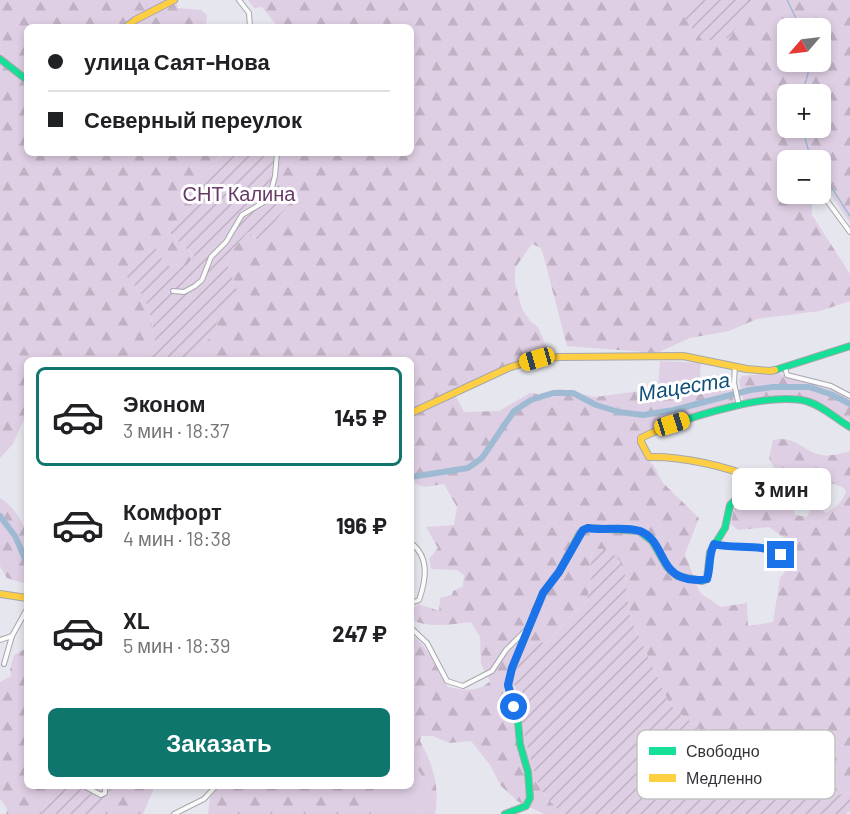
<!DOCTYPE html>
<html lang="ru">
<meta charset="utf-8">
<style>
:root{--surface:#fff;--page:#f2f2f2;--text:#202124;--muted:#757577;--line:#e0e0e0;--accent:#0f766e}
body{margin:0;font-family:Barlow,sans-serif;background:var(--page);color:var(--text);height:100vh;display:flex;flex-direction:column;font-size:22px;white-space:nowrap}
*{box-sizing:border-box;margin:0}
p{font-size:20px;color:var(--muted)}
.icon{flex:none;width:33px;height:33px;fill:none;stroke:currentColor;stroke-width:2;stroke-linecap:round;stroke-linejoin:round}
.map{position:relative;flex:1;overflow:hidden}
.sheet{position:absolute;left:24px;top:357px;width:390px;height:432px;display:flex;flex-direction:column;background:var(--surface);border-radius:9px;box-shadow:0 3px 9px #0003}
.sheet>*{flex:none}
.top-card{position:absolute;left:24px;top:24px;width:390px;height:132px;border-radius:9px;box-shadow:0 3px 9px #0003;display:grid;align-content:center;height:132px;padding:0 24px;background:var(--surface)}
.needle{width:39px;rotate:242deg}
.tools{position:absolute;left:777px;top:18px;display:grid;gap:12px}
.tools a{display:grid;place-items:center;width:54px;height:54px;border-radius:9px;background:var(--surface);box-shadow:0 3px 9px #0003;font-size:30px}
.end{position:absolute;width:27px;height:27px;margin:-14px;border:8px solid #1a73e8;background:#fff;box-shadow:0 0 0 3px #fff}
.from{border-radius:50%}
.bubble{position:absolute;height:42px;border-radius:9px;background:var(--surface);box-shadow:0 3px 9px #0003;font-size:20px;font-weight:700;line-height:42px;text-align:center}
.car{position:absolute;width:18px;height:36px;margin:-18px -9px;border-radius:8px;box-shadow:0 0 4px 2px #0007;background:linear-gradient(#f5c518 24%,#345 0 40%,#f5c518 0 76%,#345 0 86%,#f5c518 0)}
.top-card b{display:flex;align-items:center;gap:21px;height:57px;font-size:22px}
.top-card b+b{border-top:2px solid var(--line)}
.top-card i{width:15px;height:15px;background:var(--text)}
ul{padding:10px 0 0;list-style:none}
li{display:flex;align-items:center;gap:18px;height:99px;margin:0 12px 9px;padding:0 12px;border:3px solid transparent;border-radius:9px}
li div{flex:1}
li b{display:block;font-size:22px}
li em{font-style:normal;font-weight:700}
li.current{border-color:var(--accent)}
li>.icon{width:54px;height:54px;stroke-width:1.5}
.cta{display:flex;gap:12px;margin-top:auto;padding:12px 24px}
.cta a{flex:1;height:69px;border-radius:9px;background:var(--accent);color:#fff;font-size:24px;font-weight:700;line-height:69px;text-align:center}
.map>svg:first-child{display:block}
.grass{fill:#dfcfe4}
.forest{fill:url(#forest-firs);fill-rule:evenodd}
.garden{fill:url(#garden-furrows)}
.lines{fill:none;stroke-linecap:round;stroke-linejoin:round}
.stream{stroke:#9fbbd4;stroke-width:1.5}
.river{stroke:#9fbbd4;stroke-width:6}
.street-casing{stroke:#a7a7ad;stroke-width:6}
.fast-casing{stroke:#a7a7ad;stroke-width:8}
.slow-casing{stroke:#a7a7ad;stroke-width:8}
.street{stroke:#fbfbfc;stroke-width:4}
.fast{stroke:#16e098;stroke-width:6}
.slow{stroke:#ffcf43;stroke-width:6}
.route{stroke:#1a73e8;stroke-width:8}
.labels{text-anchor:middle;stroke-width:6;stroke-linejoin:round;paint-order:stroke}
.park-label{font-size:20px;fill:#673a69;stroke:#fff}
.water-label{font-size:21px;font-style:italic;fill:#0f4f7a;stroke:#fff}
.key{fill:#fff;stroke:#c2c2c3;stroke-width:1.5}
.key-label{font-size:16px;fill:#333338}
</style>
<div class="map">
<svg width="850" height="814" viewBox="0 0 850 814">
<defs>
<pattern id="forest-firs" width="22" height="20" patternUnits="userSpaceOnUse" patternTransform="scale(1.5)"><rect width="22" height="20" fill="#dfcfe4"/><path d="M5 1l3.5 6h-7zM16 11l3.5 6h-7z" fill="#c0b2c4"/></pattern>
<pattern id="garden-furrows" width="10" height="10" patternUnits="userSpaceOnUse" patternTransform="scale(1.5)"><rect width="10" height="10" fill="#dfcfe4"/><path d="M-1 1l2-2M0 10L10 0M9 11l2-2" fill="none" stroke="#c0b2c4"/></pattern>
</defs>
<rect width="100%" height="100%" fill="#e6e6ee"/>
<!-- grass -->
<g class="grass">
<path d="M 660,361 L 701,363 L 699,389 L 658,387 Z"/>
<path d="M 411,762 L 415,765 L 428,786 L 423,814 L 371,814 L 371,798 L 375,786 L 411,786 Z"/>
</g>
<!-- forest -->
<g class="forest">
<path d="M 0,0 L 176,0 L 178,8 L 201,10 L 207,15 L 206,26 L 203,27 L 27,27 L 27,153 L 225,153 L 219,157 L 198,189 L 192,205 L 167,230 L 194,256 L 187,265 L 166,266 L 140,289 C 150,307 153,324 155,343 L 144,355 L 142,360 L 27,360 L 27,413 L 13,444 L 0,458 Z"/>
<path d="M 248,0 L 693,0 L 681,14 L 750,11 L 752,0 L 850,0 L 850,223 L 821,180 L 820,160 L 788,160 L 788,194 L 811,194 L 812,215 L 850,274 L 850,301 L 820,311 L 757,319 L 729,331 L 690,338 L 657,353 L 567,346 L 544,258 L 541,248 L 532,244 L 515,268 L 515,283 L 522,309 L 531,322 L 538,327 L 550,355 L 524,362 L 454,393 L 464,412 L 499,411 L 530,393 L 538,394 L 560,389 L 595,397 L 648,390 L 675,394 L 676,388 L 699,389 L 712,386 L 713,392 L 732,385 L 734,405 L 641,436 L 646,457 L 654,466 L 663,483 L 699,518 L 685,554 L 700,593 L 721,607 L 747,603 L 748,626 L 773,622 L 780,578 L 791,564 L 786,539 L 769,527 L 738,530 L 731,524 C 733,516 733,503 741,498 C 744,496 751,495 755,494 C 774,490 790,495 795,515 L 807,517 L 813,504 L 826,513 C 836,507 843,502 846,491 C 842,485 840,487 834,484 C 815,477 812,474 793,483 L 793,488 L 785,492 L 774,483 L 774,468 L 769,458 L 773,440 C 796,435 803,452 822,455 C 831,457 841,453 850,451 L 850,793 L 835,795 L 744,754 L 716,743 L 670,705 L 630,617 L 625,575 L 602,549 L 592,550 L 590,560 L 592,573 L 587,601 L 567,620 L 548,642 L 527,644 L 514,688 L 544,795 L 563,814 L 544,814 L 517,801 L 501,786 L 490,765 L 471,741 L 449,743 L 433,736 L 421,736 L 420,741 C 433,764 440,787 435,814 L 423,814 L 428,786 L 415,765 L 411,762 L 411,634 C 431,649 434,667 448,687 C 463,690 478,693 490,681 L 481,664 L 480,637 L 471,622 C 451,624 428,629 411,619 L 411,609 L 419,604 L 439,611 L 440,598 L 452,595 L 453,591 L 463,586 L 464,575 L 457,570 L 431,569 L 429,559 L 438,548 L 426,527 L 454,525 L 457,507 L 444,484 L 424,487 L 411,482 L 411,360 L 191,360 L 200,347 L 217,331 L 216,325 L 224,311 L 237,293 L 227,263 L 233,249 L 248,232 L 259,241 L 276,179 L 281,153 L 411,153 L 411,27 L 278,27 L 262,7 L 254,8 ZM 788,28 L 820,28 L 820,62 L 788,62 ZM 788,94 L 820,94 L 820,128 L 788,128 Z"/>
<path d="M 777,373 L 834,390 L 850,399 L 850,421 C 838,415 826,406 813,401 C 792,392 765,398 744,404 L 739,380 L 742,376 Z"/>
<path d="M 0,498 C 13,505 23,522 27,536 C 30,547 27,571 27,584 L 7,578 L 0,566 Z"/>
<path d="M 27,648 L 27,786 L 55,786 L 41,814 L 6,814 L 7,808 L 0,799 L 0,682 L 11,676 L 10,670 L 14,655 Z"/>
<path d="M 109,786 L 155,786 L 143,814 L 92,814 L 108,799 Z"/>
<path d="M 218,786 L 375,786 L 371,798 L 371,814 L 208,814 L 210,798 Z"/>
</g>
<!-- garden -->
<g class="garden">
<path d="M 693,0 L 752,0 L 750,11 L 728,38 L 703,41 L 681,14 Z"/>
<path d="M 225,153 L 281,153 L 276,179 L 289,204 L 259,241 L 248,232 L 233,249 L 227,263 L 238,293 L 224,311 L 216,325 L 217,331 L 200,347 L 191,360 L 142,360 L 144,355 L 155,343 C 151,311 149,298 125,275 L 135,258 L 152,243 L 166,266 L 187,265 L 194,256 L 167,230 L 192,205 L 206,170 Z"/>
<path d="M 602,549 L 611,551 L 620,561 L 625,575 L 630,617 L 670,705 L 716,743 L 787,766 L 817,786 L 835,795 L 850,793 L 850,811 L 845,814 L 563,814 C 557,808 549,802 544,794 C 533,779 511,687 515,670 C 517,661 523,652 527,644 L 548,642 L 567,620 L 587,601 L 592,573 L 590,560 L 592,550 Z"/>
<path d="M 55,786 L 109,786 L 108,799 L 92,814 L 41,814 Z"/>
</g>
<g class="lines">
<!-- stream -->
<g class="stream">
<path d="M 787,0 L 801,28"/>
<path d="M 802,94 L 808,74 L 807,62"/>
<path d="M 802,128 L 809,152 L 814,160"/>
<path d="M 820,170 L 850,216"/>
</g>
<!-- river -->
<g class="river">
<path d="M 411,477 L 468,468 L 482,458 L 514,411 L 531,400 L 553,393 L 573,393 L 596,405 L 619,412 L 643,415 L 674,410 L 750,390 L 773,387 L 809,387 L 833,395 L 850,404"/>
<path d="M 0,516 L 15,536 L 27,563"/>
</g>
<!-- street casing -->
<g class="street-casing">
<g id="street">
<path d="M 239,0 L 249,13 L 250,27"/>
<path d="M 820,188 L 828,202 L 850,232"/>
<path d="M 173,291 L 184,292 L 195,286 L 202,280 L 211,257 L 226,242 L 242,215 L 269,199 L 275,176 L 277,153"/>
<path d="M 735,366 L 734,383 L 739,406"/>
<path d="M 785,367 L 787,375 L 831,386 L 850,396"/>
<path d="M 411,543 C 430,557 426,580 419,600 L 411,603"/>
<path d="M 714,544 C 737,550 760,542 781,555"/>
<path d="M 411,628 L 427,643 L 447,681 L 463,686 L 492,671 L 506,650 L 528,628"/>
<path d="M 0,640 L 12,636"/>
<path d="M 4,664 L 12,636 L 27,609"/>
<path d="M 84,786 L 101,795 L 105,793 L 105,786"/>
<path d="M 174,814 L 204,799 L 216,786"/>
</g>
</g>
<!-- fast casing -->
<g class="fast-casing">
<g id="fast">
<path d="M 0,59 L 27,80"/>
<path d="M 775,370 L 850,346"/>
<path d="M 662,428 C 697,415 770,392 806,401 C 822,405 836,419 850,427"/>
<path d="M 505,814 L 526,806 L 530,798 L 528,772 L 520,744 L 518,722 L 508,685 L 512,668 L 543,593 L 559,572 L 580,533 L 588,528 L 639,531 L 652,541 L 667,567 L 677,576 L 702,581 L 707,579 L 710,552 L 725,528 L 730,505 L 736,499 L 758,492 L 765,487"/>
</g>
</g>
<!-- slow casing -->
<g class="slow-casing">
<g id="slow">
<path d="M 126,27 L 135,20 L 174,0"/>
<path d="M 411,413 L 508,368 L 537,359 L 560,357 L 683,356 L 747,369 L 770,371 L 775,370"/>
<path d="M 662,428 L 641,438 L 641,442 L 649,457 C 680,456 727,466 755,479 C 765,484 778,495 788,496 L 794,489 L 805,490"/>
<path d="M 0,594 L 27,598"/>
</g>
</g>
<!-- street -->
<use href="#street" class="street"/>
<!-- fast -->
<use href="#fast" class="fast"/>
<!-- slow -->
<use href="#slow" class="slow"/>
</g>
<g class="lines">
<!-- route -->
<path class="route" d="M 514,707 L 508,685 L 512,668 L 543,593 L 559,572 L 583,530 L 588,528 C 605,531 624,526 640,531 C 665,541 658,573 688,579 C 695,580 700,581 707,579 C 711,567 708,556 714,544 C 736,550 760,542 781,555"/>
</g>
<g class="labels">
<!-- park labels -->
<g class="park-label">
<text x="239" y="201">СНТ Калина</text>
</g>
<!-- water labels -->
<g class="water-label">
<text transform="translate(684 387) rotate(-9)" y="7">Мацеста</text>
</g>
</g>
<!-- legend -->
<rect x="637" y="730" width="198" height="69" rx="9" class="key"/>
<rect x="649" y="747" width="27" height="8" fill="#16e098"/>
<rect x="649" y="774" width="27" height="8" fill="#ffcf43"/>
<g class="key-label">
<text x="686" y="757">Свободно</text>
<text x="686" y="784">Медленно</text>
</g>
</svg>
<div class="tools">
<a><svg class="needle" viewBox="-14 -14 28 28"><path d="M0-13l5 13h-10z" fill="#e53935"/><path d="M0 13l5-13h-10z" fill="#757577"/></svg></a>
<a>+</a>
<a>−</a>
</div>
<i class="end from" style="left:514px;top:707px"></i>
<i class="end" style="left:781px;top:555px"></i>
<div class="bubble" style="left:732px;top:468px;width:99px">3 мин</div>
<i class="car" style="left:537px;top:359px;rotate:254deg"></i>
<i class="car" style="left:672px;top:424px;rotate:73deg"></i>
<div class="top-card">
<b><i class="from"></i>улица Саят-Нова</b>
<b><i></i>Северный переулок</b>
</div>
<section class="sheet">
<ul>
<li class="current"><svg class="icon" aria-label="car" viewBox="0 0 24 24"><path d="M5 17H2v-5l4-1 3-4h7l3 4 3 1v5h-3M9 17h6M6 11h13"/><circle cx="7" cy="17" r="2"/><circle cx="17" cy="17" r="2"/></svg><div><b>Эконом</b><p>3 мин · 18:37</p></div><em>145 ₽</em></li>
<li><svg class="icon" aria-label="car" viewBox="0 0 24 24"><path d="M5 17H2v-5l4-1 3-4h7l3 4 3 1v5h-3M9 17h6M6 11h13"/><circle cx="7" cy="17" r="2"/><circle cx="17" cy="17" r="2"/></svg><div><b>Комфорт</b><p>4 мин · 18:38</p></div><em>196 ₽</em></li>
<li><svg class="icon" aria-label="car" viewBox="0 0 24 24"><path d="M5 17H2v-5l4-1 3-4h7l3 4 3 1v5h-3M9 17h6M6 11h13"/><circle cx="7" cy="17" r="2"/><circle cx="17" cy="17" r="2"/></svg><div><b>XL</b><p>5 мин · 18:39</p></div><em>247 ₽</em></li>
</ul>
<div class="cta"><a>Заказать</a></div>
</section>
</div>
